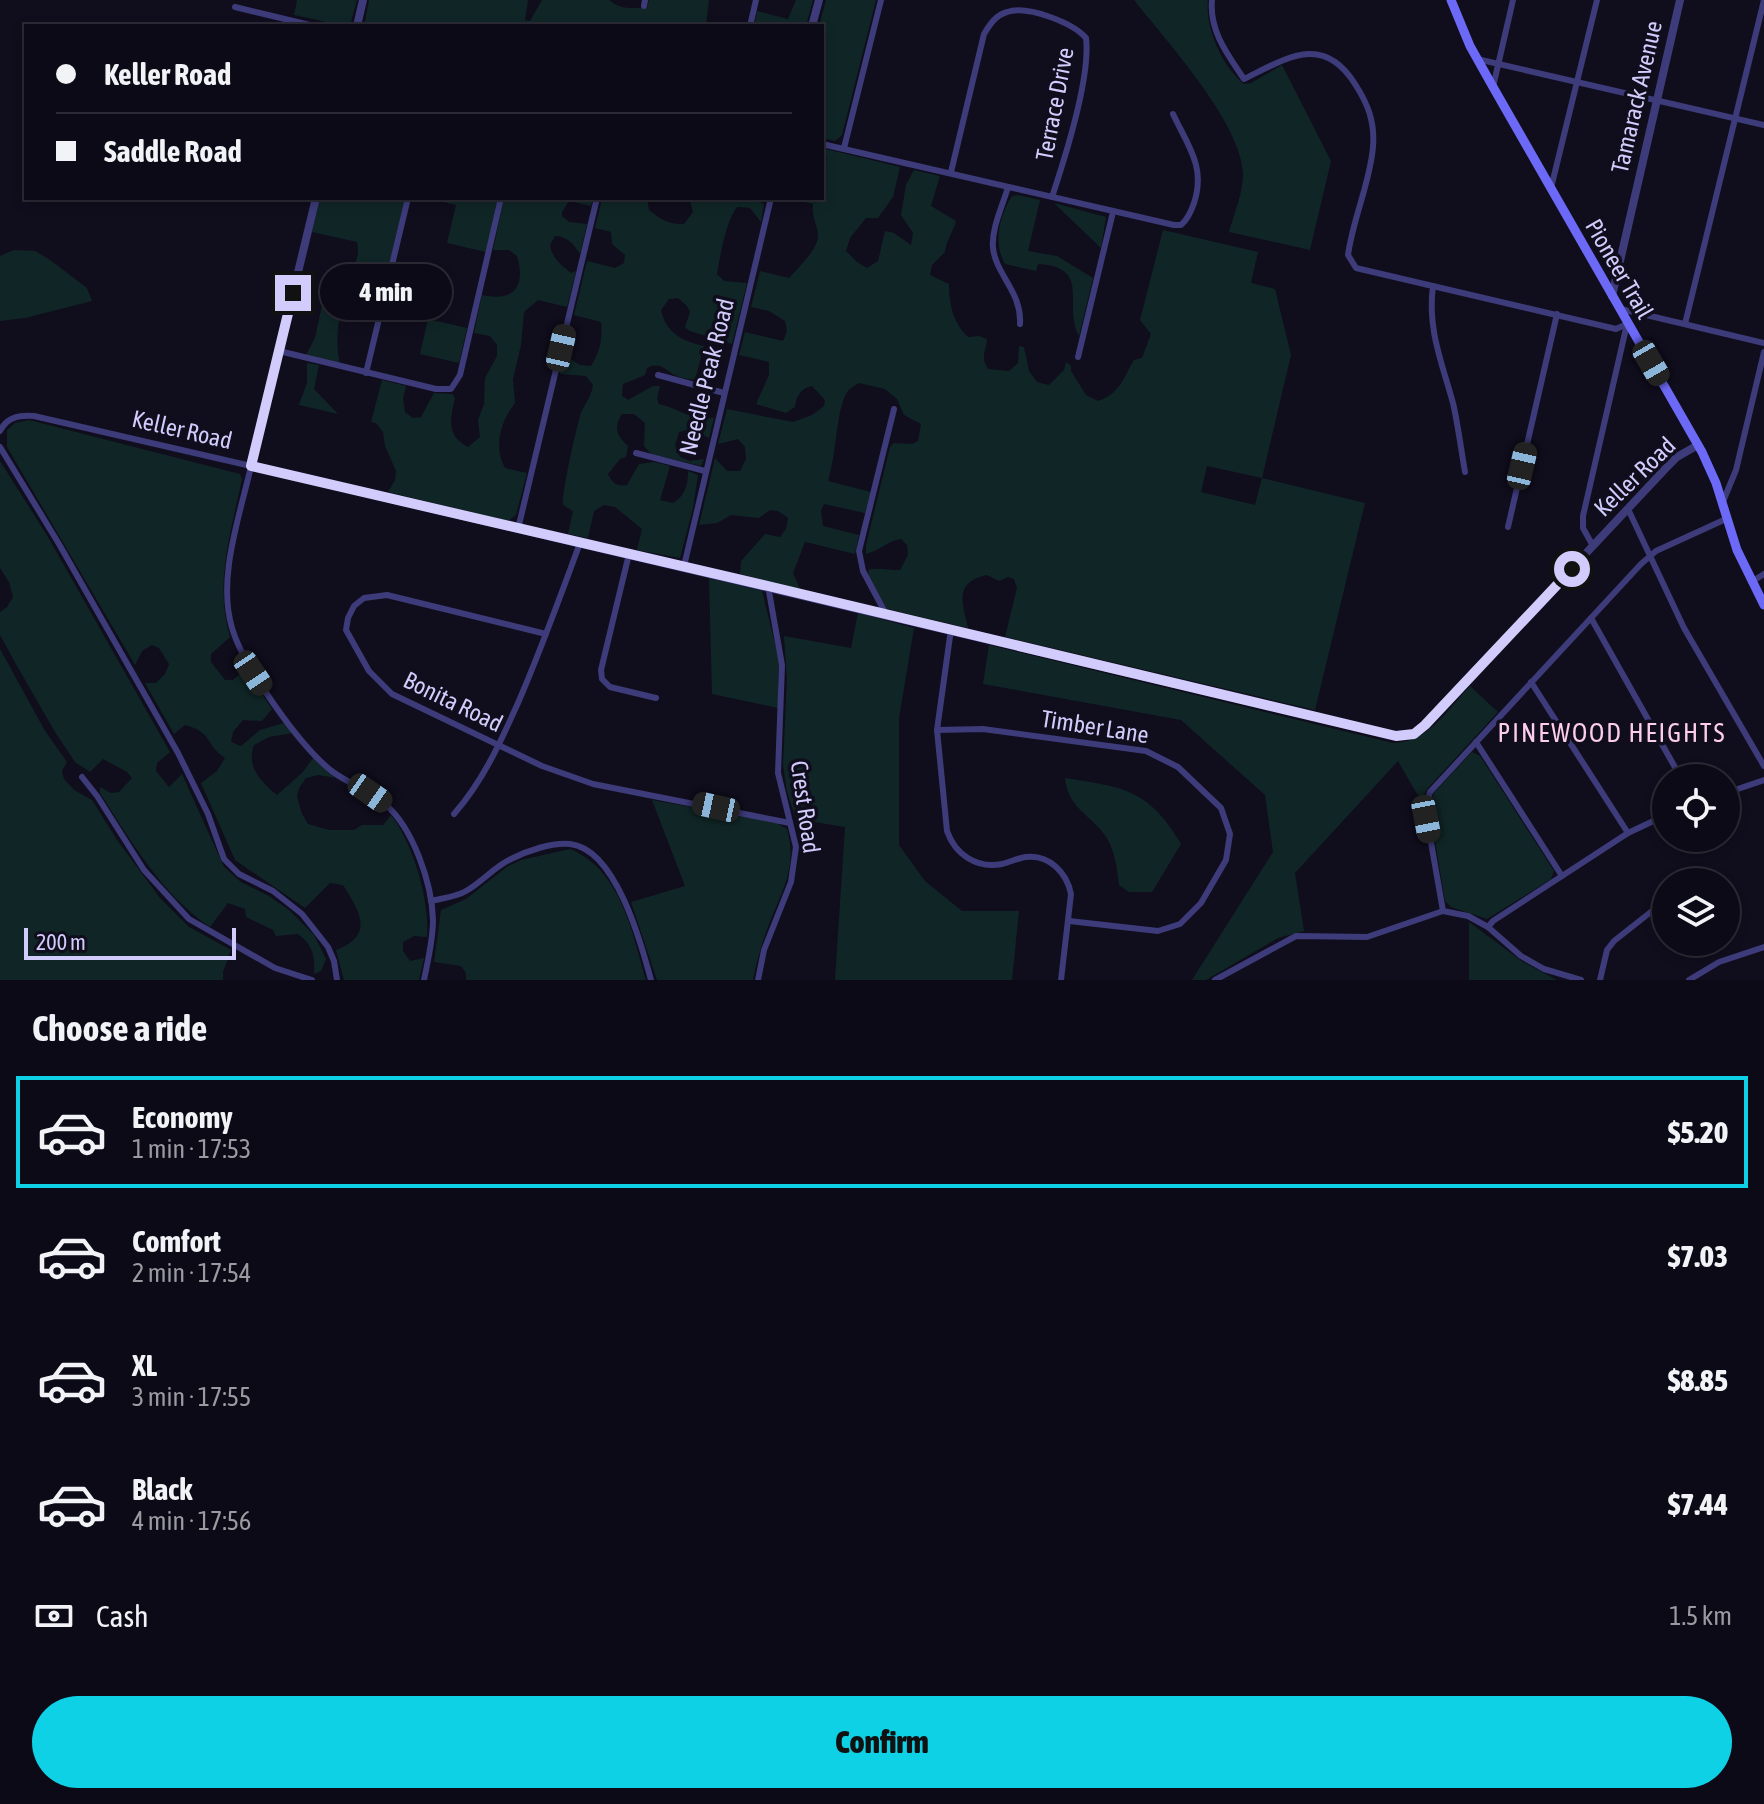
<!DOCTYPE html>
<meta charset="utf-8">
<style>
:root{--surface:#0c0a16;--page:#15131f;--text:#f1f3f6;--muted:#9a9aa1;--line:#2c2b35;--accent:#0ed1e6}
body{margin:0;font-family:"Asap Condensed",sans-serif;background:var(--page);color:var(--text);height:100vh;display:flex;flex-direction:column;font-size:30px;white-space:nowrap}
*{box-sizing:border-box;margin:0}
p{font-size:26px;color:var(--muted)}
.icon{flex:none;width:44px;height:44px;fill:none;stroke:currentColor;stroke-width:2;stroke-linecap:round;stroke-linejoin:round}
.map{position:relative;height:980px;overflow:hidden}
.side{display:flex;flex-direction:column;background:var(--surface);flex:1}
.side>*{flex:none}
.hud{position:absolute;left:24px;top:24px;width:800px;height:176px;border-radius:0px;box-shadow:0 4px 12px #0003,0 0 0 2px var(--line);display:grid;align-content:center;height:176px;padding:0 32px;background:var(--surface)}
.fabs{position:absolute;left:1652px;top:764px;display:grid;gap:16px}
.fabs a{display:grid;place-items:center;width:88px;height:88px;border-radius:50%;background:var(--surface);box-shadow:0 4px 12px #0003,0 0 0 2px var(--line);font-size:40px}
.scale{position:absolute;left:24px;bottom:20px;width:212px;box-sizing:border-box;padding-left:8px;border:4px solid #d1ccfc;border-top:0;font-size:22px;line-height:28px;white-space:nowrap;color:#d1ccfc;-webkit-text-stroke:6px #100d1d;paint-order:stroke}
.end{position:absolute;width:36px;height:36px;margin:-18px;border:10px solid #d1ccfc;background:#111;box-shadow:0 0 0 4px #111}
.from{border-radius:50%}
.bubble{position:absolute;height:56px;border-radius:28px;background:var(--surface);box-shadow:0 4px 12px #0003,0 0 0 2px var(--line);font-size:26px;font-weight:800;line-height:56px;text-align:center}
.car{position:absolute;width:24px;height:48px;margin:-24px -12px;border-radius:10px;box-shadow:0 0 6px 2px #0007;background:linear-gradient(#222 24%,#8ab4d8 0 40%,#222 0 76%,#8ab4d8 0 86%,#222 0)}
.hud b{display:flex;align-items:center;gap:28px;height:76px;font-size:30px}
.hud b+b{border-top:2px solid var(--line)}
.hud i{width:20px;height:20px;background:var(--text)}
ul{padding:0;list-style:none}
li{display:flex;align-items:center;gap:24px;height:112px;margin:0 16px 12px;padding:0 16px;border:4px solid transparent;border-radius:0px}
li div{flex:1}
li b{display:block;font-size:30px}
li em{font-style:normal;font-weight:800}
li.current{border-color:var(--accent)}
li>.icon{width:72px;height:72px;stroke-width:1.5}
h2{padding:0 32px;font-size:36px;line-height:96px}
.pay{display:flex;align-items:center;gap:20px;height:88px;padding:0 32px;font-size:30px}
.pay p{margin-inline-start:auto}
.action{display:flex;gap:16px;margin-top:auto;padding:16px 32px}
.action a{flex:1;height:92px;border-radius:48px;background:var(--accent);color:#111;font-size:32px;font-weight:800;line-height:92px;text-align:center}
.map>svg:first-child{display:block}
.green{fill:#102626;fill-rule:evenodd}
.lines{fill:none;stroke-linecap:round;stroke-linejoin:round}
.minor{stroke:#3d3b79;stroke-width:6}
.tertiary{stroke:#3d3b79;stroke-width:8}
.secondary{stroke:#6c69f6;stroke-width:9}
.route{stroke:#d1ccfc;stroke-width:10}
.labels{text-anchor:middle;stroke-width:7;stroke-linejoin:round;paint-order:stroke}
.street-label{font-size:24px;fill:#d1ccfc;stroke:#100d1d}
.neighbourhood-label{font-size:26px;letter-spacing:2px;fill:#fcceeb;stroke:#100d1d}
</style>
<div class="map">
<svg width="1764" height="980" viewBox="0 0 1764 980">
<rect width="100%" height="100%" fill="#100d1d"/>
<!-- green -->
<g class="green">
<path d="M 297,0 L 357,0 L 351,22 L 345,26 L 294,15 Z"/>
<path d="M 369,0 L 528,0 L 525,20 L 530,21 L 542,0 L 609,0 C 622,11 631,7 647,8 L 649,0 L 709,0 L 706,26 L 364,26 Z"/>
<path d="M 796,0 L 813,0 L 806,26 L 754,26 L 757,11 L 788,19 Z"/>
<path d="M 826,0 L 876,0 L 842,135 L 835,141 L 822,138 L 822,26 L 819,26 Z"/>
<path d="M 1134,0 L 1208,0 C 1205,28 1222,66 1244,84 L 1251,83 L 1282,65 L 1331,161 L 1310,250 L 1229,232 C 1234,214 1244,190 1243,172 C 1239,120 1167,42 1134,0 Z"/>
<path d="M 822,148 L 900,167 L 893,197 L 878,218 L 866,218 L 850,238 L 846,251 L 857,262 L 867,268 L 878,261 L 885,231 L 894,233 L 911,245 L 913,233 L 901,215 L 906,185 L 914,170 L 940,176 L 931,206 L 956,221 C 953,232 946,241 945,252 L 932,265 L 930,275 L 949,284 C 949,304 953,323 968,337 L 979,336 L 987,339 C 986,352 980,357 988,369 L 1009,371 L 1018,363 L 1019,346 L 1024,347 L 1029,371 L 1037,382 L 1049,385 L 1064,370 L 1066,362 L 1071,366 L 1071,371 L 1086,395 L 1098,401 C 1121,393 1123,378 1134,360 L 1142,358 L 1151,334 L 1140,320 L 1163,230 L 1258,252 L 1251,283 L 1275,289 L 1291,355 L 1262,478 L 1365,503 L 1315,710 L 1005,637 L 1017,588 L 1014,579 L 1008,577 L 999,581 L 987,575 C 954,582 962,602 968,628 L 887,609 L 869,577 L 868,570 C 880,567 888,571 900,570 L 908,555 L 907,545 L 901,539 C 887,541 879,551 866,554 L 866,545 L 890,447 L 894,443 L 912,444 L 918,441 L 921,424 L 904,415 L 897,399 L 885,389 L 859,383 C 852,387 848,389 845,396 C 836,416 836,456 828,481 L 871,492 L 865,513 L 824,504 L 821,511 L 823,526 L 859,535 L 855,554 L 805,542 L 793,573 L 800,589 L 740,574 L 741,561 L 765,534 L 780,537 L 786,529 L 788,518 L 778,511 L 770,510 L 759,518 L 731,515 L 717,523 L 699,525 L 715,458 L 727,471 L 740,471 L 746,459 L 745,447 L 738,439 L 718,444 L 727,409 L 793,422 L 812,415 L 824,406 L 825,400 L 812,386 C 801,388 796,396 795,407 L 786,413 L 756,404 L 769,375 L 769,362 L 739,355 L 745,332 L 783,341 L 787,331 L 785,321 L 769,311 L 751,307 L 760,271 L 789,278 C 798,268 818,249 818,236 C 818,224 811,218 813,204 L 789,198 L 822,198 C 822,191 821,182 822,175 C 824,163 831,159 822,148 ZM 1207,466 L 1262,478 L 1255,505 L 1201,492 Z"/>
<path d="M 1018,195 L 1040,200 L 1028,251 L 1057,256 L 1093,278 L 1079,336 C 1062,305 1093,267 1038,264 L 1036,271 L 1005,264 C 993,244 999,216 1012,196 Z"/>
<path d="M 320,198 L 405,198 L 383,290 L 355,284 C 338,304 334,340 340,364 L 306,355 L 315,338 L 328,277 C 348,282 362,261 357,242 L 312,232 Z"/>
<path d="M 426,198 L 498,198 L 486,252 L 447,243 L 456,205 Z"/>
<path d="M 504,198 L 593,198 L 591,206 L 569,201 L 562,212 L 562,216 L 569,222 L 587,224 L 580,254 C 573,243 568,237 555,236 L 550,245 C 552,258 561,265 571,273 L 576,271 L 567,307 L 538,300 L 524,312 L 521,345 L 513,379 L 515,403 C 501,420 493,447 505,468 L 527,473 L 516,515 L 508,521 L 388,492 L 395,480 L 396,471 L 385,446 L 383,432 L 376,423 L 371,422 L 382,380 L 406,386 L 403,399 L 405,412 L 413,418 L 421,417 L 434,393 L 452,394 L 455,398 C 450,419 446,436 468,447 L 480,437 L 478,420 L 484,404 L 485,378 L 497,356 L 497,345 L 490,336 L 474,333 L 482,295 C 514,302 526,287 517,256 L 509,250 L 493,250 Z"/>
<path d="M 602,198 L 647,198 L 649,210 C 660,219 669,225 684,224 L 693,212 L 689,198 L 752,198 L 764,204 L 761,222 L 750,208 L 737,207 C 726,221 720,256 717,274 L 724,281 L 747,283 L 732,344 L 690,331 L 685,327 L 690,312 L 687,306 L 678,298 L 669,299 L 661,310 C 666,333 682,341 704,346 L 695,380 C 688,379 679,378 673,374 C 663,368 660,362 647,368 L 645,375 L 623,384 L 622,396 L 628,400 L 653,386 L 660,386 L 657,398 L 659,404 C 681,409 690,421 714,418 L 709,438 L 692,429 L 679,432 L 675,445 L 680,457 L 690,461 L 704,459 L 701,466 L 651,454 L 644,446 L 645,423 L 634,414 L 622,414 C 613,428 617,436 628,446 L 626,457 L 620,459 L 608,474 C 612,483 617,487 627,485 L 639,464 L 654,462 L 670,466 L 660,500 L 673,503 C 685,496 688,485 688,471 L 698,475 L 693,508 L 680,558 L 637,550 L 642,529 L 615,507 L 604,505 L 594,511 L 588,538 L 568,534 L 573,511 L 563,505 C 561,497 577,424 581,413 C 586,402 591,397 593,385 L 586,376 L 560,374 L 565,355 L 580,365 L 591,366 C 600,352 603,338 601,322 L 574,315 L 587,261 L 615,268 L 624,263 L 625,255 L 612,244 L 611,232 L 595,228 Z"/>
<path d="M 1054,203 L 1106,217 L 1101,248 Z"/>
<path d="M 14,250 L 35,251 L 50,260 L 87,288 L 92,301 L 25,318 L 0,321 L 0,256 Z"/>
<path d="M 428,319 L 467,328 L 459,363 L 420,354 Z"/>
<path d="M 307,363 L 319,365 L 314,389 L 338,414 L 299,405 L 307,383 Z"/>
<path d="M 29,420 L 240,474 L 242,479 C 231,532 214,584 230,637 L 211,654 L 211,662 L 225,680 L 233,680 L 245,669 L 272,709 L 262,721 L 243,720 L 233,732 L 231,742 L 241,746 L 260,730 L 284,723 L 293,733 L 269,737 L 254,745 C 246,767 261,782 277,795 L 303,772 L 313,758 L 335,778 L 319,775 L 306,778 L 299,788 L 297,797 L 302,814 L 308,824 L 329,830 L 354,830 L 362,825 L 383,825 L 391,815 C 413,843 430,901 427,937 L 414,936 L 403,942 L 403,951 L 410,961 L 424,958 L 419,980 L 344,980 L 336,950 C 375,935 360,912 343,885 L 330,883 L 305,908 L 235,860 L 201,783 L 217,771 L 225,758 C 205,745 213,732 185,725 L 174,734 L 145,683 L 156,683 L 165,674 L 169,664 L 159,648 L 152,645 L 142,651 L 135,665 L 7,447 L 7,430 L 15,423 Z"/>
<path d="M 0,461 L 48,537 L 170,752 L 157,763 L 156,771 L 169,787 L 182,774 L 224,867 L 241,882 L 269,896 L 289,910 L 314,935 L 326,959 L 321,971 L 314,974 C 315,956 313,945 298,934 L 276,936 L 273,930 L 246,917 L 245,909 L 228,903 L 210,927 C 162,895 131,841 100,793 L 100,787 L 111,793 L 119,792 L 132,778 L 127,772 L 103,759 L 90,772 L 75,762 L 55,732 L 17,666 L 0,635 L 0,612 L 7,607 L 13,597 L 9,582 L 0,568 Z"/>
<path d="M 709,578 L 762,591 L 779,660 L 778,708 L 712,694 Z"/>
<path d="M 858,613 L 914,628 L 899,718 L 899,845 L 925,881 L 962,911 L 1019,911 L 1012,980 L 835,980 L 845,827 L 796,819 L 787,792 L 783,764 L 787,679 L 784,636 L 851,648 Z"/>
<path d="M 989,645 L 1393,743 C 1428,743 1448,709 1470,686 L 1498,712 L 1427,789 L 1421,801 L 1398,761 L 1295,873 L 1304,931 L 1278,938 L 1206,980 L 1192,980 L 1273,852 L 1265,795 L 1181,720 L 983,684 Z"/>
<path d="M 0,649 L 45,731 L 67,762 L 62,771 L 64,779 L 74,790 L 92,800 L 117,840 L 160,898 L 189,927 L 231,950 L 223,972 L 223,980 L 0,980 Z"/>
<path d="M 1472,752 L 1480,756 L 1554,871 L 1551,879 L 1487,919 L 1451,907 L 1445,901 L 1429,805 L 1434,793 Z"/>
<path d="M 1065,778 C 1123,787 1149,789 1181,844 L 1152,892 L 1129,892 L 1119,885 C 1117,865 1114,845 1101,830 C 1084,811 1068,805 1065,778 Z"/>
<path d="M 652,800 L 777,823 L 787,829 C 797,864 784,888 771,919 C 763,939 757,959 753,980 L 657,980 L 631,902 L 685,886 Z"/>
<path d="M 570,849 C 621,870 632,932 646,980 L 466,980 L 466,973 L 461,966 L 434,962 L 441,910 L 466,899 L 508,866 L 521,860 Z"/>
<path d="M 1469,922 L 1523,962 L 1557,980 L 1469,980 Z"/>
</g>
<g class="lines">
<!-- minor -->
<g class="minor">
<path d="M 1212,0 C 1209,31 1228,55 1244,79 C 1287,58 1323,33 1355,84 C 1368,104 1375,122 1373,147 C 1370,183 1353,218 1348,255 L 1356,268 L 1616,329 L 1627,324"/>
<path d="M 644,6 L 645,0"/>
<path d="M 235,7 L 314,26"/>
<path d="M 750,26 L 756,0"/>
<path d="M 1477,59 L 1764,125"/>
<path d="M 1493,87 L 1513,0"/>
<path d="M 822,144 L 1174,225 L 1181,225 C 1188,219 1191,212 1194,203 C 1206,167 1188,146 1173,114"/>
<path d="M 844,148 L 881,0"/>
<path d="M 951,172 L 984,34 C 990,24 996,15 1007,12 C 1028,5 1073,23 1086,38 C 1091,78 1065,158 1052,197"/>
<path d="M 1008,187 C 1003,205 991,229 993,248 C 996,275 1022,292 1020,324"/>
<path d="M 1551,188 L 1597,0"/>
<path d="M 1433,286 C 1427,328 1442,363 1453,403 C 1458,425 1461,449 1465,472"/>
<path d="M 1621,309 L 1764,343"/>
<path d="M 1685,324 L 1764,0"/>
<path d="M 279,351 L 436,389 L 451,389 L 460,375 L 501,198"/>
<path d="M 1078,357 L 1113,212"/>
<path d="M 366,373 L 408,198"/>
<path d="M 658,375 L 724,393"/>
<path d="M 0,431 C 7,417 19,415 34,416 L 251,466 C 240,516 217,577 232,628 C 243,666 301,748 333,772 C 349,784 370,790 385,804 C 413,828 432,883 433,920 C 433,940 428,960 424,980"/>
<path d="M 0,447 L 59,544 L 178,753 L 208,814 L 224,859 L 239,874 L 273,891 L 302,914 L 328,947 L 334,961 L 337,980"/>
<path d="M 636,453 L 705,471"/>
<path d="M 1722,504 L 1736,470 L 1764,352"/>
<path d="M 1628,509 L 1684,628 L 1764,766"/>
<path d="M 1508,527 L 1557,314"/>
<path d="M 518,529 L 597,198"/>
<path d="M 1593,546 L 1583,528 L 1583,516 L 1627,324"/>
<path d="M 629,554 L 601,670 L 602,679 L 610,687 L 656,698"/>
<path d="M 684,566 L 771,198"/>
<path d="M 1751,582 L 1764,574"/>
<path d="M 887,616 L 863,571 L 859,551 L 894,409"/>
<path d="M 1591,618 L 1681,778"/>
<path d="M 951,629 L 937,730 L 947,831 C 955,854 976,869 1002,864 C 1010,862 1018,858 1026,857 C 1049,854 1067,873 1071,894 L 1061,980"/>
<path d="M 546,634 L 387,595 L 364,598 L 354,606 L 348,618 L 346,630 L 369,671 L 392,694 L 542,766 L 593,784 L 790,823"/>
<path d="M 1531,682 L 1628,833"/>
<path d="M 937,730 L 983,729 L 1146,751 L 1178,767 L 1221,808 L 1230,834 L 1226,860 L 1201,903 L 1180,924 L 1158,931 L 1069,921"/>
<path d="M 1476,742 L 1562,876"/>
<path d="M 82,777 L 97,796 L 144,870 L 189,919 L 275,968 L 312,980"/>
<path d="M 1726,793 L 1764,780"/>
<path d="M 454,814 C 483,781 500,743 518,703 C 541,650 560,597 580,543"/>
<path d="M 431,901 C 443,898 456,897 466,891 C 482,882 494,867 511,859 C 527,851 552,842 570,844 C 616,849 641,943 651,980"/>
<path d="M 1443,911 L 1425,808 L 1430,792 L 1641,564 L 1656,551 L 1726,519"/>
<path d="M 1488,927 L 1493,921 L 1628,833 L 1666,815"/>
<path d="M 758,980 L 764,950 L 791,882 L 796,847 L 778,773 L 782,665 L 768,586"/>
<path d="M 1215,980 L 1296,936 L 1367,937 L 1443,911 L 1468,916 L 1488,927 L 1521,956 L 1544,969 L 1581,980"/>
<path d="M 1600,980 L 1607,950 L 1614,941 L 1666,900"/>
<path d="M 1689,980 L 1719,962 L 1764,947"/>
</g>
<!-- tertiary -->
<g class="tertiary">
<path d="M 357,26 L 363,0"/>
<path d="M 812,26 L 819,0"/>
<path d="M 316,198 L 251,466 L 1396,736 L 1414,734 L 1425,725 L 1666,468 L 1677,457 L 1698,445"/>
<path d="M 1612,296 L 1680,0"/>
</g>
<!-- secondary -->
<path class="secondary" d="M 1451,0 L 1470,46 L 1493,87 L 1702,452 L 1716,483 L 1737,550 L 1764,605"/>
</g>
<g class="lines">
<!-- route -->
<path class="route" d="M 293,293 L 251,466 L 768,586 L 1396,736 L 1414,734 L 1425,725 L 1572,569"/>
</g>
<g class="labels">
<!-- street labels -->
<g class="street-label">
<text transform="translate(1637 97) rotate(-77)" y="8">Tamarack Avenue</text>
<text transform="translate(1055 104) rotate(-79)" y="8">Terrace Drive</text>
<text transform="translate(1619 269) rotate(60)" y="8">Pioneer Trail</text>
<text transform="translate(707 377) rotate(-76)" y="8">Needle Peak Road</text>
<text transform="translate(182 430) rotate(13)" y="8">Keller Road</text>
<text transform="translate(1635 477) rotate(-44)" y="8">Keller Road</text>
<text transform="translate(453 702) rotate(26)" y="8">Bonita Road</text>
<text transform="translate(1095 727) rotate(9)" y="8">Timber Lane</text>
<text transform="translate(805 807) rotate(82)" y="8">Crest Road</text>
</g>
<!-- neighbourhood labels -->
<g class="neighbourhood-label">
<text x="1612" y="742">PINEWOOD HEIGHTS</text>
</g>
</g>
</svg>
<div class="fabs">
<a><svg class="icon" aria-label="locate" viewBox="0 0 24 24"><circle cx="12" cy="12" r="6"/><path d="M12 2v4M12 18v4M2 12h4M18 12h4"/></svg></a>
<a><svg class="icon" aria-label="layers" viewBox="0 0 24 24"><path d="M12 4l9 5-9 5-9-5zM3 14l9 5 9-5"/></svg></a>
</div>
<div class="scale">200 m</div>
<i class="end from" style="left:1572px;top:569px"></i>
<i class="end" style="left:293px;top:293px"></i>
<div class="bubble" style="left:320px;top:264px;width:132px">4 min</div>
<i class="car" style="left:561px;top:348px;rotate:13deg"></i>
<i class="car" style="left:1651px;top:363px;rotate:150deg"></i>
<i class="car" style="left:1522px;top:466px;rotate:13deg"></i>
<i class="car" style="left:253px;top:673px;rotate:146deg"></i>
<i class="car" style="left:370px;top:793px;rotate:125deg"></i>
<i class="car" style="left:716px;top:807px;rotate:282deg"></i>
<i class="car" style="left:1426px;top:819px;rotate:169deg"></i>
<div class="hud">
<b><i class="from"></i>Keller Road</b>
<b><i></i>Saddle Road</b>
</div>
</div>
<section class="side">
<h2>Choose a ride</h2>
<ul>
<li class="current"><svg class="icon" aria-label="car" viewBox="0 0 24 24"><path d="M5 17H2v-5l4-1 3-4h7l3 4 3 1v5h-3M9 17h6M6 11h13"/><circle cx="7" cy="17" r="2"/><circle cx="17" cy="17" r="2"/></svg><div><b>Economy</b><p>1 min · 17:53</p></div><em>$5.20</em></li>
<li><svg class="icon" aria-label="car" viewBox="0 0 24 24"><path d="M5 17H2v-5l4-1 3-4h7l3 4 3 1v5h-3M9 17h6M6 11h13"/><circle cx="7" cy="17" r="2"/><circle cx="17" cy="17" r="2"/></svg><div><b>Comfort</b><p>2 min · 17:54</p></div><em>$7.03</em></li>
<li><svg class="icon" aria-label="car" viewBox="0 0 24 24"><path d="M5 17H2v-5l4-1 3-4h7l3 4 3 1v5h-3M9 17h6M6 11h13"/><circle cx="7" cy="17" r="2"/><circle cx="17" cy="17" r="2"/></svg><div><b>XL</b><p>3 min · 17:55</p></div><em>$8.85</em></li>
<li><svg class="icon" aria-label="car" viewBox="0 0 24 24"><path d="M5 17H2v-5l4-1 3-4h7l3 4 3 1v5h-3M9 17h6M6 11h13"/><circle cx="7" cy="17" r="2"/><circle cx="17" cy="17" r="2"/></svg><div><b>Black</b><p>4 min · 17:56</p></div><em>$7.44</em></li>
</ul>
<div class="pay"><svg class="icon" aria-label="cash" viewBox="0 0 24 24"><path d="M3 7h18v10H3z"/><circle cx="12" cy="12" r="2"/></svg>Cash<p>1.5 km</p></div>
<div class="action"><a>Confirm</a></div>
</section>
